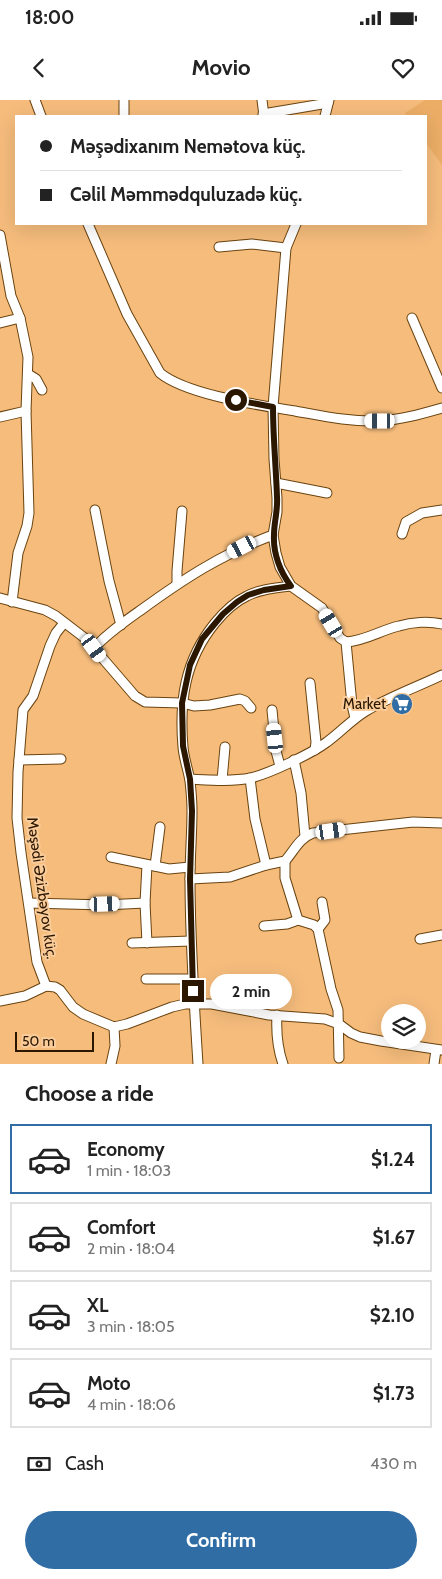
<!DOCTYPE html>
<meta charset="utf-8">
<style>
:root{--surface:#fff;--page:#f2f2f2;--text:#222;--muted:#767676;--line:#e0e0e0;--accent:#2f6da4}
body{margin:0;font-family:Cabin,sans-serif;background:var(--page);color:var(--text);height:100vh;display:flex;flex-direction:column;font-size:19px;white-space:nowrap}
*{box-sizing:border-box;margin:0}
p{font-size:16px;color:var(--muted)}
.icon{flex:none;width:28px;height:28px;fill:none;stroke:currentColor;stroke-width:2;stroke-linecap:round;stroke-linejoin:round}
.map{position:relative;height:964px;overflow:hidden}
.details{display:flex;flex-direction:column;background:var(--surface);flex:1}
.details>*{flex:none}
.top-card{position:absolute;left:15px;top:15px;width:412px;height:110px;border-radius:0px;box-shadow:0 5px 20px #0002;display:grid;align-content:center;height:110px;padding:0 25px;background:var(--surface)}
.buttons{position:absolute;left:381px;top:904px;display:grid;gap:10px}
.buttons a{display:grid;place-items:center;width:45px;height:45px;border-radius:50%;background:var(--surface);box-shadow:0 5px 20px #0002;font-size:25px}
.scale{position:absolute;left:15px;bottom:12px;width:79px;box-sizing:border-box;padding-left:5px;border:2px solid #2b1600;border-top:0;font-size:14px;line-height:18px;white-space:nowrap;color:#2b1600;-webkit-text-stroke:4px #facc9a;paint-order:stroke}
.end{position:absolute;width:22px;height:22px;margin:-11px;border:6px solid #2b1600;background:#fff;box-shadow:0 0 0 2px #fff}
.from{border-radius:50%}
.bubble{position:absolute;height:35px;border-radius:18px;background:var(--surface);box-shadow:0 5px 20px #0002;font-size:16px;font-weight:800;line-height:35px;text-align:center}
.car{position:absolute;width:15px;height:30px;margin:-15px -8px;border-radius:6px;box-shadow:0 0 4px 1px #0007;background:linear-gradient(#fff 24%,#345 0 40%,#fff 0 76%,#345 0 86%,#fff 0)}
.top-card b{display:flex;align-items:center;gap:18px;height:48px;font-size:19px}
.top-card b+b{border-top:1px solid var(--line)}
.top-card i{width:12px;height:12px;background:var(--text)}
ul{padding:0;list-style:none}
li{display:flex;align-items:center;gap:15px;height:70px;margin:0 10px 8px;padding:0 15px;border:2px solid var(--line);border-radius:0px}
li div{flex:1}
li b{display:block;font-size:19px}
li em{font-style:normal;font-weight:800}
li.active{border-color:var(--accent)}
li>.icon{width:45px;height:45px;stroke-width:1.5}
h2{padding:0 25px;font-size:22px;line-height:60px}
.pay{display:flex;align-items:center;gap:12px;height:55px;padding:0 25px;font-size:19px}
.pay p{margin-inline-start:auto}
.primary-button{display:flex;gap:10px;margin-top:auto;padding:10px 25px}
.primary-button a{flex:1;height:58px;border-radius:30px;background:var(--accent);color:#fff;font-size:20px;font-weight:800;line-height:58px;text-align:center}
.status{display:flex;justify-content:space-between;align-items:center;height:35px;padding:0 25px;background:var(--surface);direction:ltr}
.status svg{height:14px;fill:currentColor}
header{display:flex;justify-content:space-between;align-items:center;height:65px;padding:0 25px;background:var(--surface);font-size:22px;font-weight:800}
.map>svg:first-child{display:block}
.built{fill:#ecae67}
.lines{fill:none;stroke-linecap:round;stroke-linejoin:round}
.street-casing{stroke:#6a430f;stroke-width:11}
.street{stroke:#fff;stroke-width:9}
.route{stroke:#2b1600;stroke-width:6}
.labels{text-anchor:middle;stroke-width:4;stroke-linejoin:round;paint-order:stroke}
.poi-label{font-size:15px;fill:#2b1600;stroke:#facc9a;text-anchor:end}
.street-label{font-size:15px;fill:#2b1600;stroke:#facc9a}
</style>
<div class="status"><b>18:00</b><svg viewBox="0 0 49 12"><path d="M0 12V9h3v3zM5 12V6h3v6zM10 12V3h3v9zM15 12V0h3v12zM26 1h20v11H26zM47 4h2v5h-2z"/></svg></div>
<header><svg class="icon" aria-label="back" viewBox="0 0 24 24"><path d="M15 5l-7 7 7 7"/></svg>Movio<svg class="icon" aria-label="heart" viewBox="0 0 24 24"><path d="M12 20l-8-8c-3-5 5-10 8-4 3-6 11-1 8 4z"/></svg></header>
<div class="map">
<svg width="442" height="964" viewBox="0 0 442 964">
<rect width="100%" height="100%" fill="#f5bc7c"/>
<!-- built -->
<path class="built" d="M 425,0 L 442,0 L 442,65 L 426,43 L 426,16 L 407,16 L 405,13 Z"/>
<g class="lines">
<!-- street casing -->
<g class="street-casing">
<g id="street">
<path d="M 35,0 L 41,16"/>
<path d="M 262,0 L 264,16"/>
<path d="M 263,14 L 328,3"/>
<path d="M 124,16 L 124,0"/>
<path d="M 325,16 L 329,0"/>
<path d="M 88,124 L 127,214 L 160,273 C 187,295 259,305 295,311 C 323,316 350,322 378,321 C 400,320 421,314 442,308"/>
<path d="M 296,124 L 286,148 L 273,307 L 274,359 L 277,398 L 277,412 L 273,435 L 276,453 L 280,467 L 291,486 L 322,508 L 340,538 L 346,542 L 352,605 L 355,618"/>
<path d="M 0,135 L 11,196 L 20,218 L 28,257 L 26,311 L 29,413 L 27,426 L 18,453 L 12,502"/>
<path d="M 219,147 L 252,144 L 286,148"/>
<path d="M 412,218 L 442,288"/>
<path d="M 0,223 L 20,218"/>
<path d="M 28,274 L 36,279 L 42,290"/>
<path d="M 0,317 L 26,311"/>
<path d="M 276,383 L 327,393"/>
<path d="M 95,410 L 109,481 L 121,525"/>
<path d="M 402,434 L 406,422 L 422,413 L 442,410"/>
<path d="M 177,483 L 177,471 L 182,411"/>
<path d="M 0,498 L 45,510 L 56,516 L 86,539 L 135,596 L 145,602 L 182,603 L 194,606 L 210,605 L 240,599 L 245,601 L 251,608"/>
<path d="M 346,542 C 365,541 381,530 399,526 C 412,522 429,521 442,524"/>
<path d="M 94,548 C 108,533 124,522 141,510 C 185,478 222,454 273,435"/>
<path d="M 310,583 L 316,642 L 315,650"/>
<path d="M 272,610 L 276,651 L 280,666"/>
<path d="M 19,660 L 61,659"/>
<path d="M 294,660 L 301,693 L 305,736"/>
<path d="M 250,678 L 255,719 L 266,765"/>
<path d="M 190,679 C 209,680 231,682 251,678 C 270,673 311,654 327,642 C 341,632 351,620 366,611 C 389,597 417,587 442,575"/>
<path d="M 222,680 L 225,647"/>
<path d="M 111,757 L 169,769 L 190,767"/>
<path d="M 285,761 L 285,778 L 298,820 L 314,825 L 318,829 L 331,889 L 338,910 L 339,958"/>
<path d="M 147,765 L 145,803 L 147,843"/>
<path d="M 155,766 L 160,727"/>
<path d="M 190,779 L 230,777 L 266,765 L 285,761 C 294,751 299,738 313,733 L 413,722 L 442,723"/>
<path d="M 29,803 L 105,805 L 145,803"/>
<path d="M 264,826 L 287,824 L 298,820"/>
<path d="M 318,829 L 325,820 L 322,802"/>
<path d="M 420,839 L 442,835"/>
<path d="M 132,843 L 191,841"/>
<path d="M 146,879 L 192,879"/>
<path d="M 46,886 L 37,862 L 21,753 L 17,718 L 18,672 L 23,610 L 33,596 L 50,546 L 56,533 L 64,523"/>
<path d="M 0,901 L 25,896 L 46,886 L 55,887 L 60,890 L 73,907 L 83,914 L 114,927 L 127,924 L 172,907 L 185,904 L 212,904 L 269,915 L 325,919 L 339,924 L 351,933 L 360,937 L 381,941 L 442,950"/>
<path d="M 277,915 C 276,933 277,947 283,964"/>
<path d="M 111,964 L 115,946 L 114,927"/>
<path d="M 198,964 C 194,902 190,841 190,779 C 190,756 192,733 192,711 C 192,701 191,690 190,681 C 188,669 184,659 183,647 C 179,600 185,560 215,523 C 224,512 234,502 247,496 C 260,489 276,488 291,486"/>
<path d="M 434,964 L 436,950"/>
</g>
</g>
<!-- street -->
<use href="#street" class="street"/>
</g>
<g class="lines">
<!-- route -->
<path class="route" d="M 193,891 L 190,779 L 192,711 L 190,679 L 183,646 L 182,603 L 190,565 L 202,539 L 223,514 L 237,502 L 248,495 L 264,490 L 291,486 C 280,472 273,453 274,435 C 274,422 278,410 277,397 C 276,367 273,337 273,307 L 236,300"/>
</g>
<!-- icons -->
<defs>
<g id="supermarket-disc" transform="scale(1.125)"><circle r="9.5" fill="#2f6da4" stroke="#facc9a"/><path d="M-6-5.5h2.5l.6 2H6L4.5 2H-2.5L-4.4-4H-6ZM-1.5 3.2a1.3 1.3 0 1 0 .1 0ZM3 3.2a1.3 1.3 0 1 0 .1 0Z" fill="#fff"/></g>
</defs>
<g fill-rule="evenodd">
<use href="#supermarket-disc" x="402" y="604"/>
</g>
<g class="labels">
<!-- poi labels -->
<g class="poi-label">
<text x="386" y="609">Market</text>
</g>
<!-- street labels -->
<g class="street-label">
<text transform="translate(42 788) rotate(82)" y="5">Məşədi Əzizbəyov küç.</text>
</g>
</g>
</svg>
<div class="buttons">
<a><svg class="icon" aria-label="layers" viewBox="0 0 24 24"><path d="M12 4l9 5-9 5-9-5zM3 14l9 5 9-5"/></svg></a>
</div>
<div class="scale">50 m</div>
<i class="end from" style="left:236px;top:300px"></i>
<i class="end" style="left:193px;top:891px"></i>
<div class="bubble" style="left:210px;top:874px;width:82px">2 min</div>
<i class="car" style="left:380px;top:321px;rotate:270deg"></i>
<i class="car" style="left:242px;top:447px;rotate:243deg"></i>
<i class="car" style="left:331px;top:523px;rotate:329deg"></i>
<i class="car" style="left:94px;top:548px;rotate:144deg"></i>
<i class="car" style="left:275px;top:638px;rotate:354deg"></i>
<i class="car" style="left:331px;top:731px;rotate:82deg"></i>
<i class="car" style="left:105px;top:804px;rotate:88deg"></i>
<div class="top-card">
<b><i class="from"></i>Məşədixanım Nemətova küç.</b>
<b><i></i>Cəlil Məmmədquluzadə küç.</b>
</div>
</div>
<section class="details">
<h2>Choose a ride</h2>
<ul>
<li class="active"><svg class="icon" aria-label="car" viewBox="0 0 24 24"><path d="M5 17H2v-5l4-1 3-4h7l3 4 3 1v5h-3M9 17h6M6 11h13"/><circle cx="7" cy="17" r="2"/><circle cx="17" cy="17" r="2"/></svg><div><b>Economy</b><p>1 min · 18:03</p></div><em>$1.24</em></li>
<li><svg class="icon" aria-label="car" viewBox="0 0 24 24"><path d="M5 17H2v-5l4-1 3-4h7l3 4 3 1v5h-3M9 17h6M6 11h13"/><circle cx="7" cy="17" r="2"/><circle cx="17" cy="17" r="2"/></svg><div><b>Comfort</b><p>2 min · 18:04</p></div><em>$1.67</em></li>
<li><svg class="icon" aria-label="car" viewBox="0 0 24 24"><path d="M5 17H2v-5l4-1 3-4h7l3 4 3 1v5h-3M9 17h6M6 11h13"/><circle cx="7" cy="17" r="2"/><circle cx="17" cy="17" r="2"/></svg><div><b>XL</b><p>3 min · 18:05</p></div><em>$2.10</em></li>
<li><svg class="icon" aria-label="car" viewBox="0 0 24 24"><path d="M5 17H2v-5l4-1 3-4h7l3 4 3 1v5h-3M9 17h6M6 11h13"/><circle cx="7" cy="17" r="2"/><circle cx="17" cy="17" r="2"/></svg><div><b>Moto</b><p>4 min · 18:06</p></div><em>$1.73</em></li>
</ul>
<div class="pay"><svg class="icon" aria-label="cash" viewBox="0 0 24 24"><path d="M3 7h18v10H3z"/><circle cx="12" cy="12" r="2"/></svg>Cash<p>430 m</p></div>
<div class="primary-button"><a>Confirm</a></div>
</section>
